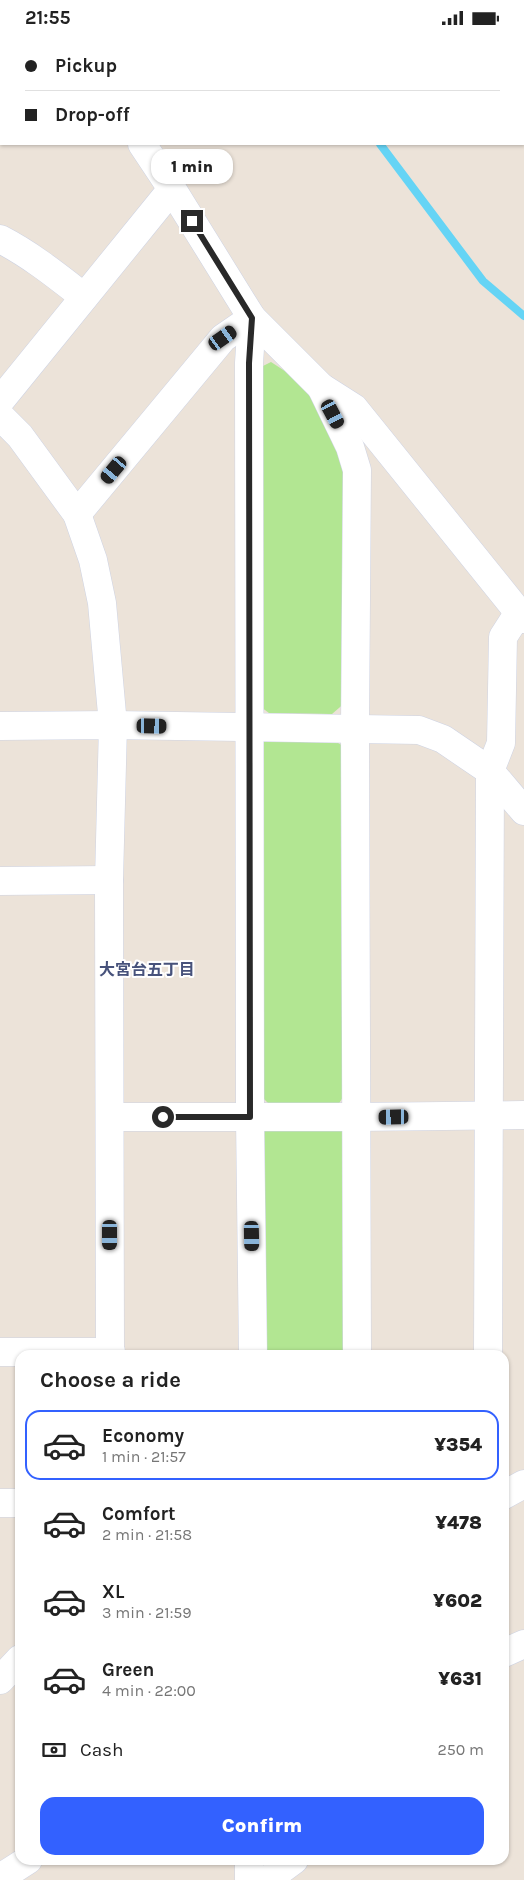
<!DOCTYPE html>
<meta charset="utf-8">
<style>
:root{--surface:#fff;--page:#f6f6f6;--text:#222;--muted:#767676;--line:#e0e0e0;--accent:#3361ff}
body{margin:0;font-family:Karla,"Noto Sans JP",sans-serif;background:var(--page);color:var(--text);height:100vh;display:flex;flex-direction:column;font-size:19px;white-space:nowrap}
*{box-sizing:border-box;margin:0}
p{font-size:16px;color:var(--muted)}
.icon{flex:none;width:28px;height:28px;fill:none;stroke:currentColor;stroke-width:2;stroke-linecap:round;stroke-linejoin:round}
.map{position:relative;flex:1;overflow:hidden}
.panel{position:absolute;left:15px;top:1315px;width:494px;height:515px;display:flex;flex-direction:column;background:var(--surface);border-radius:15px;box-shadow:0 1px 4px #0004}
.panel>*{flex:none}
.guide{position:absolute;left:0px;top:0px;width:525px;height:110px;box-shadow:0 1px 4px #0004;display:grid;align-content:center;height:110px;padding:0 25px;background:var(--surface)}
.end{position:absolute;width:22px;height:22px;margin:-11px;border:6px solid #292929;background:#fff;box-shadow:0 0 0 2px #fff}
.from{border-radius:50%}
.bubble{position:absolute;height:35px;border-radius:15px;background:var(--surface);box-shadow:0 1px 4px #0004;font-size:16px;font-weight:800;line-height:35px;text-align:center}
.car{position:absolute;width:15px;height:30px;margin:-15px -8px;border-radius:6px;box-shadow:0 0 4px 1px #0007;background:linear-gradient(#222 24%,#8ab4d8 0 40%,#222 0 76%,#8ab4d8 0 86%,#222 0)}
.guide b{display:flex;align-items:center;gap:18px;height:48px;font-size:19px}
.guide b+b{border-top:1px solid var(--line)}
.guide i{width:12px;height:12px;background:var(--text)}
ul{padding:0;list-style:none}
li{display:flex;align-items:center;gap:15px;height:70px;margin:0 10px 8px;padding:0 15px;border:2px solid transparent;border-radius:15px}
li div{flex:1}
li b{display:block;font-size:19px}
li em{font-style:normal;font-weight:800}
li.active{border-color:var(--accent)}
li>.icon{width:45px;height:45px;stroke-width:1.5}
h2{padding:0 25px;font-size:22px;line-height:60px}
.pay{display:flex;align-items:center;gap:12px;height:55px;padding:0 25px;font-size:19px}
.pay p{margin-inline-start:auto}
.action{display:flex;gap:10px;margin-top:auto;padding:10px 25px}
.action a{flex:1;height:58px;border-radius:15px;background:var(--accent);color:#fff;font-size:20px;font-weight:800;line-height:58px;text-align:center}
.status{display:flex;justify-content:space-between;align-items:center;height:35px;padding:0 25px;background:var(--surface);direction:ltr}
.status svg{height:14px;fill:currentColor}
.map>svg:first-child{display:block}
.green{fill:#b2e692}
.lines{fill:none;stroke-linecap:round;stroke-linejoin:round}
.stream{stroke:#65d4f5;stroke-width:8}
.minor-casing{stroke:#ced3e3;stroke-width:29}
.minor{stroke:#fff;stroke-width:28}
.route{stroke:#292929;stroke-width:6}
.labels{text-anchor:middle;stroke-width:4;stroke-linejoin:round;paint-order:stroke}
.neighbourhood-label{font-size:16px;font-weight:bold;fill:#47527b;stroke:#fff}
</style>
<div class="status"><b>21:55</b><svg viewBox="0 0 49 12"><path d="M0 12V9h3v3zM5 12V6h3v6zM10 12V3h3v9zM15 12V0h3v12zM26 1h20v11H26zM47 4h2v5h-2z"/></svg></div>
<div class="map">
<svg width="524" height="1845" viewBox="0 0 524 1845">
<rect width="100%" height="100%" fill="#ece3d9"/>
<!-- green -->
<g class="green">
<path d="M 271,327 L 294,342 L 311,362 L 332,392 L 343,419 L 347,666 L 332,679 L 269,678 L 257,669 L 259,333 Z"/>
<path d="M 268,702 L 330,703 L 343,711 L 343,1062 L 338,1070 L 270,1070 L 261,1061 L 260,712 Z"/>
<path d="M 335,1088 L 346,1098 L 345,1320 L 263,1320 L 261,1101 L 270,1090 Z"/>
</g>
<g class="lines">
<!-- stream -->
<g class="stream">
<path d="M 305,0 L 306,1"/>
<path d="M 380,109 L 483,246 L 524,281"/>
</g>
<!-- minor casing -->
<g class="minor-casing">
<g id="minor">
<path d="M 69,0 L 70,1"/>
<path d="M 505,0 L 506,1"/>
<path d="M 142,109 L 172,154 L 252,283 L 321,352 L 354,373 L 524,584"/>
<path d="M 0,204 C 31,220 57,241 84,262"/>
<path d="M 252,283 L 249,328 L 250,1082 L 253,1320"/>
<path d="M 321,352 L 350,412 L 357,435 L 355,693 L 357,1320"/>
<path d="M 0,366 L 172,154"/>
<path d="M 0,381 L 20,401 L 77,479 L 93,525 L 102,568 L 113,690 L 109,845 L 110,1320"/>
<path d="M 77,479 L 223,303 L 252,283"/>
<path d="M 0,691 L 113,690 L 419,695 L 443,704 L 490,736 L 524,776"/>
<path d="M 0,846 L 109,845"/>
<path d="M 110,1082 L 356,1082 L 524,1080"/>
<path d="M 0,1317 L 111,1317"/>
<path d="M 488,1320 L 490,736 L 501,708 L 503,602 L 519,577"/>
<path d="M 504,1460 L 524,1449"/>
<path d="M 0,1468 L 20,1468"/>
<path d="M 504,1618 L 524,1609"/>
<path d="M 0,1645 L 20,1624"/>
<path d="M 249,1825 L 249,1845"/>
<path d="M 0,1843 L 28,1825"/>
<path d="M 267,1845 L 294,1825"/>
</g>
</g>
<!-- minor -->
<use href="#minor" class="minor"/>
</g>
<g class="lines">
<!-- route -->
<path class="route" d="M 163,1082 L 250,1082 L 249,328 L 252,283 L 192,186"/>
</g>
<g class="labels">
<!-- neighbourhood labels -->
<g class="neighbourhood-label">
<text x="147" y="940">大宮台五丁目</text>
</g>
</g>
</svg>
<i class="end from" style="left:163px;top:1082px"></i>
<i class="end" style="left:192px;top:186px"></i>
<div class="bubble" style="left:151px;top:114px;width:82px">1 min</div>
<i class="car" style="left:223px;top:303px;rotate:55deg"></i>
<i class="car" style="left:333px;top:379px;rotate:152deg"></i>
<i class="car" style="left:114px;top:435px;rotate:220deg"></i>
<i class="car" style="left:152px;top:691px;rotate:91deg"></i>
<i class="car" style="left:394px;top:1082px;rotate:269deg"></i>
<i class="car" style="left:110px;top:1200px;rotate:180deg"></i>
<i class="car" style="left:252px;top:1201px;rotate:179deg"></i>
<div class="guide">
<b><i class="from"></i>Pickup</b>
<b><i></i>Drop-off</b>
</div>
<section class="panel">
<h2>Choose a ride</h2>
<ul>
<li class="active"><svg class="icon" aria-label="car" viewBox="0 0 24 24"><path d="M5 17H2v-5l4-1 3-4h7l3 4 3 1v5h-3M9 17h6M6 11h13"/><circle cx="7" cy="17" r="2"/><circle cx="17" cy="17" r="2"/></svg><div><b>Economy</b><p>1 min · 21:57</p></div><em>¥354</em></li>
<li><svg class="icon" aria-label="car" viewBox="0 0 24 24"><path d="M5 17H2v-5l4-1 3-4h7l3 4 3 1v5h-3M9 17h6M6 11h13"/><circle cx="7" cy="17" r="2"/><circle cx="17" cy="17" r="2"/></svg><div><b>Comfort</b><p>2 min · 21:58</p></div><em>¥478</em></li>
<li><svg class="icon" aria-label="car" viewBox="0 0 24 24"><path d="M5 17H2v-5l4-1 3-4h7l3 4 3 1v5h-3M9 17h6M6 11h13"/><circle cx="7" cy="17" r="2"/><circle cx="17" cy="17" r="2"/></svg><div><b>XL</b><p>3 min · 21:59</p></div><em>¥602</em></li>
<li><svg class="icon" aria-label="car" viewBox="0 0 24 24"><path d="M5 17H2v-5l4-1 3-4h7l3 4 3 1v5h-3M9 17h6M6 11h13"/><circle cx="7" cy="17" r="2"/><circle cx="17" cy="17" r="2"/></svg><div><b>Green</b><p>4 min · 22:00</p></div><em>¥631</em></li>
</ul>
<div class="pay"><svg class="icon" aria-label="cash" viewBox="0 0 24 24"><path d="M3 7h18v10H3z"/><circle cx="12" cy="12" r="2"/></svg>Cash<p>250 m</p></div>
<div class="action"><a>Confirm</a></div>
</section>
</div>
